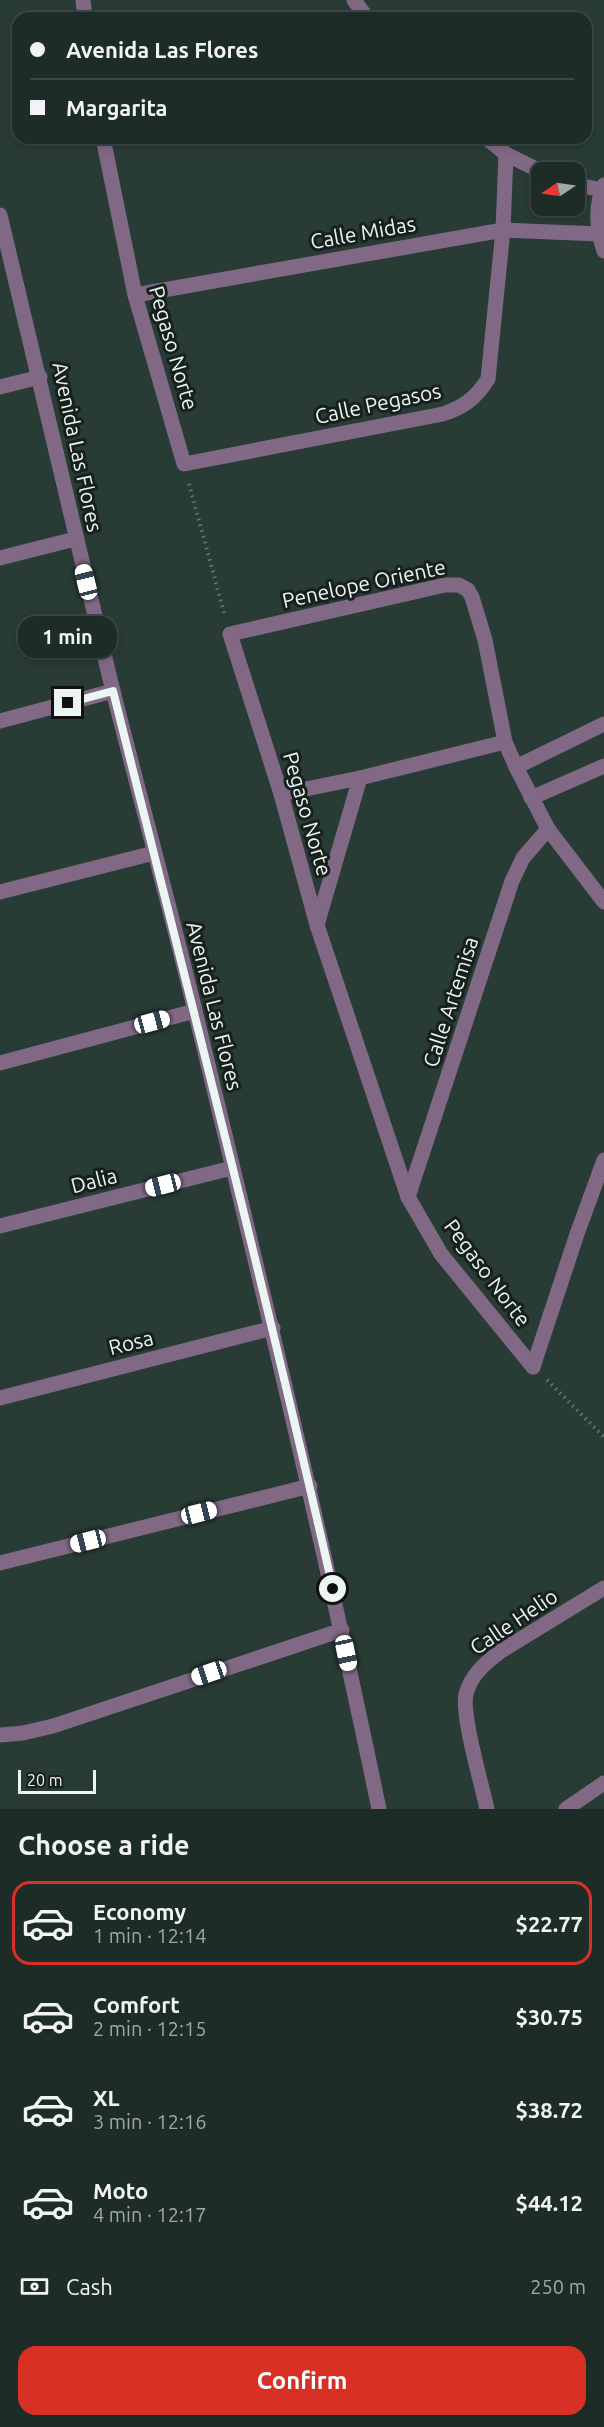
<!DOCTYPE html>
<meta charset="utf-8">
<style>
:root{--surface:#1e2c28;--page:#263430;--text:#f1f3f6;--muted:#a1a7a8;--line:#3c4845;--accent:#d93025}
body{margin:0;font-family:Ubuntu,sans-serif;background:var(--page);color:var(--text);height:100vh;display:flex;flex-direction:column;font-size:22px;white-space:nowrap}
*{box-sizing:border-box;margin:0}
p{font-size:20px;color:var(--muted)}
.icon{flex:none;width:33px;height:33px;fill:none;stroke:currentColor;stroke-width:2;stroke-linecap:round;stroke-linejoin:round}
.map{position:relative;height:1809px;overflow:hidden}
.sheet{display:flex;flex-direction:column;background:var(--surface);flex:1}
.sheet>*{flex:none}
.top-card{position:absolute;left:12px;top:12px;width:580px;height:132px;border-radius:18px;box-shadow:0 3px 9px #0003,0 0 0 2px var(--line);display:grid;align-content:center;height:132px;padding:0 18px;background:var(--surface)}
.needle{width:39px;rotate:257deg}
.tools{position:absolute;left:531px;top:162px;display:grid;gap:12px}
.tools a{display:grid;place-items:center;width:54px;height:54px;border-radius:12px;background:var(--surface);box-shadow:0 3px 9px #0003,0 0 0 2px var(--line);font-size:30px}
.scale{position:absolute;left:18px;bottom:15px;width:78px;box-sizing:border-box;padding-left:6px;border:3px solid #ebf6f2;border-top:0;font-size:16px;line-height:21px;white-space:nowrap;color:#ebf6f2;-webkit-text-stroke:4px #17201d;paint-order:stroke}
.end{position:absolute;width:27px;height:27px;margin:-14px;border:8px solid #ebf6f2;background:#111;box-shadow:0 0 0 3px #111}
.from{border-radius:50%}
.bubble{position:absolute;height:42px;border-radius:18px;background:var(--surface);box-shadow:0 3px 9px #0003,0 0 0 2px var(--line);font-size:20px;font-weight:700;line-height:42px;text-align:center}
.car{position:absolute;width:18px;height:36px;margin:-18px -9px;border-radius:8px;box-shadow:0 0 4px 2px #0007;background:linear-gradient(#fff 24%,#345 0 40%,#fff 0 76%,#345 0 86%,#fff 0)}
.top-card b{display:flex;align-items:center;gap:21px;height:57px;font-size:22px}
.top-card b+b{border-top:2px solid var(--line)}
.top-card i{width:15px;height:15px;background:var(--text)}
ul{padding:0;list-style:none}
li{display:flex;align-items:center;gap:18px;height:84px;margin:0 12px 9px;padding:0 6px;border:3px solid transparent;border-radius:18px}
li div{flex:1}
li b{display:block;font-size:22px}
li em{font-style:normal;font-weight:700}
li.on{border-color:var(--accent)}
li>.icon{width:54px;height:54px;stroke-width:1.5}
h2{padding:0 18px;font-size:27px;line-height:72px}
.pay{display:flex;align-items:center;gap:15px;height:66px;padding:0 18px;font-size:22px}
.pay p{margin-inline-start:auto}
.button{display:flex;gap:12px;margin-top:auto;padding:12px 18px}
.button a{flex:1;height:69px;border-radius:18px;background:var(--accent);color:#fff;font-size:24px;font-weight:700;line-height:69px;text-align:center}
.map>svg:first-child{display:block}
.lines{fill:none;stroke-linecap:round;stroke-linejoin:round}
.path{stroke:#667671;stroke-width:4;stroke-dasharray:1.5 4.5;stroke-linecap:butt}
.minor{stroke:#816986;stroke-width:15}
.route{stroke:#ebf6f2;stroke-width:8}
.labels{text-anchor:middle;stroke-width:6;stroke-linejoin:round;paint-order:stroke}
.street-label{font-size:21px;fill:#ebf6f2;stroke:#17201d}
</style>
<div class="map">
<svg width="604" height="1809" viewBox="0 0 604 1809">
<rect width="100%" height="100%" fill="#283b35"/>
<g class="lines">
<!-- path -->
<g class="path">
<path d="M 189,484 L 225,616"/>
<path d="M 547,1380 L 604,1437"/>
</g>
<!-- minor -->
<g class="minor">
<path d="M 83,0 L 85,18"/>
<path d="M 354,0 L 367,18"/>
<path d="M 103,138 L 135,295 L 184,464 L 443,414 C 464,407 476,398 488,379 L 503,230 L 506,154"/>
<path d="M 486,138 L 506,154 L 542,172"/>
<path d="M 574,184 L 602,190"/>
<path d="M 604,185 C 595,206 597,230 604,251"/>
<path d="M 0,215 C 38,369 72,525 110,679 C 138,791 169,903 196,1015 C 260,1279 324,1543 379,1809"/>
<path d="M 135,295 L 503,230 L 599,234"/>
<path d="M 0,387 L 40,377"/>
<path d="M 0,558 L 75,539"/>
<path d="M 0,721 L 113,691"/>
<path d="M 516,767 L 604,724"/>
<path d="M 281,794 L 360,778 L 505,742"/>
<path d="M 531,798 L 604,766"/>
<path d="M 0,892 L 154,853"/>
<path d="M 317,925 L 360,778"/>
<path d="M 0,1063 L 195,1011"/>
<path d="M 408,1197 L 512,881 L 523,858 L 548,829"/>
<path d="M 0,1226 L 232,1168"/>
<path d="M 533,1367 L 441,1254 L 408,1197 L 317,925 L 281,794 L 230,634 L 445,585 L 459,585 L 468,590 L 472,597 L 485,640 L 505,742 L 516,767 L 548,829 L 604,902"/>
<path d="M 533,1367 L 577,1234 L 604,1160"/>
<path d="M 0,1398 L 273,1328"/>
<path d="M 0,1563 L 310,1486"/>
<path d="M 0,1735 L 23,1733 L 53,1726 L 342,1630"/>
<path d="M 487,1809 C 482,1785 461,1714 466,1694 C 471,1675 485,1663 501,1651 L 604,1588"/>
<path d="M 566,1809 L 604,1783"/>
</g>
</g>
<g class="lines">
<!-- route -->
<path class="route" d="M 68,703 L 113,691 C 188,990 265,1288 333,1589"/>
</g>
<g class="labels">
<!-- street labels -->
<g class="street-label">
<text transform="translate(363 233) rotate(-10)" y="7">Calle Midas</text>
<text transform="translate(173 348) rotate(74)" y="7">Pegaso Norte</text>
<text transform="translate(378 404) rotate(-12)" y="7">Calle Pegasos</text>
<text transform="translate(77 447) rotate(78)" y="7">Avenida Las Flores</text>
<text transform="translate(364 584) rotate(-12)" y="7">Penelope Oriente</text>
<text transform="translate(307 814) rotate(74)" y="7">Pegaso Norte</text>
<text transform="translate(451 1002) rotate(-72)" y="7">Calle Artemisa</text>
<text transform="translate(214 1006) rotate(76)" y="7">Avenida Las Flores</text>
<text transform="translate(94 1181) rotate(-14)" y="7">Dalia</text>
<text transform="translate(487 1273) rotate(53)" y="7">Pegaso Norte</text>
<text transform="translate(131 1343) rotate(-14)" y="7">Rosa</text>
<text transform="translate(514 1622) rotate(-34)" y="7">Calle Helio</text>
</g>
</g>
</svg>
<div class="tools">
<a><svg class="needle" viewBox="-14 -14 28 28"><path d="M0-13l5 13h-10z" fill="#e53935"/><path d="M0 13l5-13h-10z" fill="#a1a7a8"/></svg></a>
</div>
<div class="scale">20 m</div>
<i class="end from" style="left:333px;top:1589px"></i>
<i class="end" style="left:68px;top:703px"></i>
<div class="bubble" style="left:18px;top:616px;width:99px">1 min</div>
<i class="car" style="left:86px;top:582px;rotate:346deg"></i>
<i class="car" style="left:152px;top:1022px;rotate:75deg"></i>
<i class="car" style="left:163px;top:1185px;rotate:256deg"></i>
<i class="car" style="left:199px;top:1513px;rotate:76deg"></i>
<i class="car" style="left:88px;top:1541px;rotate:256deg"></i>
<i class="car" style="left:346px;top:1653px;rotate:168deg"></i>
<i class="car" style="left:209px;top:1673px;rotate:251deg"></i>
<div class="top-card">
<b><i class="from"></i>Avenida Las Flores</b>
<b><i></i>Margarita</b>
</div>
</div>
<section class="sheet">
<h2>Choose a ride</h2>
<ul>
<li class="on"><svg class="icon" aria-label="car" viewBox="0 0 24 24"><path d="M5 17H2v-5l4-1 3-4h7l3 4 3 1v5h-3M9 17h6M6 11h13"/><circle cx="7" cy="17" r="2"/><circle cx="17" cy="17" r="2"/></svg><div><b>Economy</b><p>1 min · 12:14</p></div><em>$22.77</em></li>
<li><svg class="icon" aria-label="car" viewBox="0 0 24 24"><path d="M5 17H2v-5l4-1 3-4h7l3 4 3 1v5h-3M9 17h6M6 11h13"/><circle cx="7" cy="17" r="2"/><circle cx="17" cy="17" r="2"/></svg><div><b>Comfort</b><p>2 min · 12:15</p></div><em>$30.75</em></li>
<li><svg class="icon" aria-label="car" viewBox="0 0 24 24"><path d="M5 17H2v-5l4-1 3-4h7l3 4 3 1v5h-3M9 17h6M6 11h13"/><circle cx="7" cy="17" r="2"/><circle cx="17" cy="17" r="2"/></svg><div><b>XL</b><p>3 min · 12:16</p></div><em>$38.72</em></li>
<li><svg class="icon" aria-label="car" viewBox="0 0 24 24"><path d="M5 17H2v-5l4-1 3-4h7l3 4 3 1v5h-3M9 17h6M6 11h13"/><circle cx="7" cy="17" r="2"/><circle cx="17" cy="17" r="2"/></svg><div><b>Moto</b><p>4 min · 12:17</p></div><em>$44.12</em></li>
</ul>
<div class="pay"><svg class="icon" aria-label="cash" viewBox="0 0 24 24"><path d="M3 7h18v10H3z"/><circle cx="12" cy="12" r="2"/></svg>Cash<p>250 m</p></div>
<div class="button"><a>Confirm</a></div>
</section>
